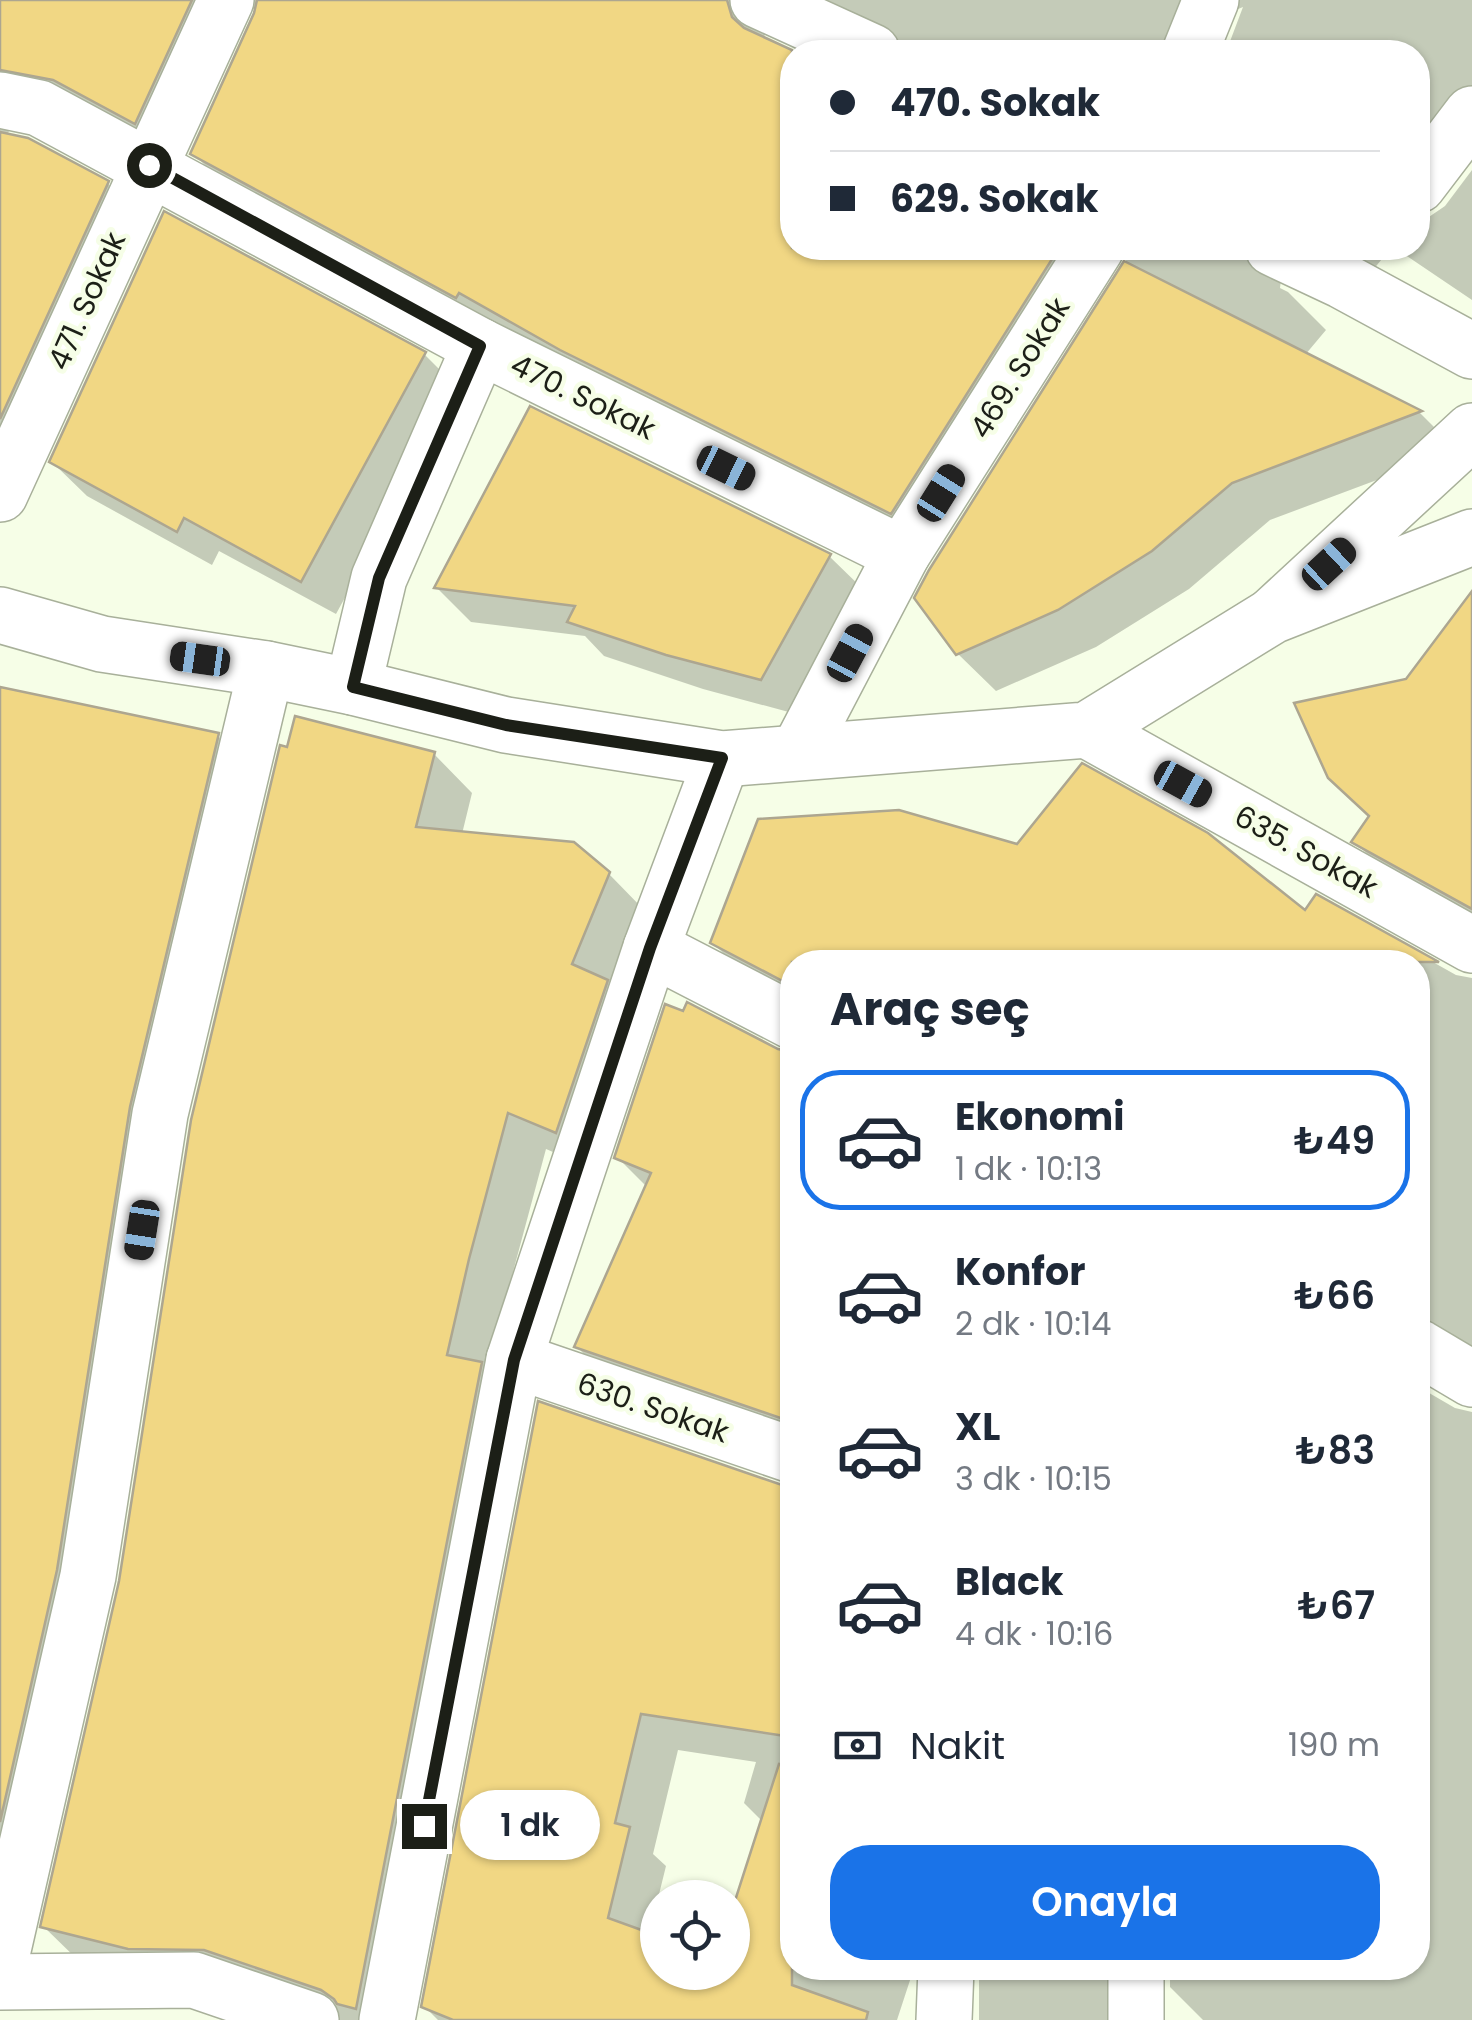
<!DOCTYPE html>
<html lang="tr">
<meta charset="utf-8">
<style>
:root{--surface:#fff;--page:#f2f2f3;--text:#1f2937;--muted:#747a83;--line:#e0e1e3;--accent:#1a73e8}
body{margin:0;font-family:Poppins,sans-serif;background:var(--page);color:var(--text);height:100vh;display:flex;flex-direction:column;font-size:38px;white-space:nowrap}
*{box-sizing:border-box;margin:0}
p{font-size:32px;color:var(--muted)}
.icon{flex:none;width:55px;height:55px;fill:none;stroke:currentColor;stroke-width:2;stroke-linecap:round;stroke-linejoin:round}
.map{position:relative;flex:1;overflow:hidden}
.panel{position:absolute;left:780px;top:950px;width:650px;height:1030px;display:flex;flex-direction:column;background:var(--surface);border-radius:40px;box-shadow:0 2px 8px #0004}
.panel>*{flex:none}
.banner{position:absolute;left:780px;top:40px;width:650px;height:220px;border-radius:40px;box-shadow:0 2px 8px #0004;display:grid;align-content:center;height:220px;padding:0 50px;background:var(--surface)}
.fabs{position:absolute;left:640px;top:1880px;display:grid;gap:20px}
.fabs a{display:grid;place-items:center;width:110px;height:110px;border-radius:50%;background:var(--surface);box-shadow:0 2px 8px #0004;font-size:50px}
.end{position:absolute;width:45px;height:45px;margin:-22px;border:12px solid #1c1f17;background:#fff;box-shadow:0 0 0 5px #fff}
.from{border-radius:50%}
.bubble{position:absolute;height:70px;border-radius:35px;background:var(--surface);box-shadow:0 2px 8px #0004;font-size:32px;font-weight:600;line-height:70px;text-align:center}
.car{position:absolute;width:30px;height:60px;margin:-30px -15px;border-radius:12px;box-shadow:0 0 8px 2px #0007;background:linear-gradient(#222 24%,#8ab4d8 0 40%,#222 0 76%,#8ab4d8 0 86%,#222 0)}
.banner b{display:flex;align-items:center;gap:35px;height:95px;font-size:38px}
.banner b+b{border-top:2px solid var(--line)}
.banner i{width:25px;height:25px;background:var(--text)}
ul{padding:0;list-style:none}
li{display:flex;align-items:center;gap:30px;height:140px;margin:0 20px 15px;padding:0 30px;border:5px solid transparent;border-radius:40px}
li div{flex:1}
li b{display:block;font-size:38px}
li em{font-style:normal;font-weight:600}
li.on{border-color:var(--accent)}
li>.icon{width:90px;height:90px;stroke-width:1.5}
h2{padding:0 50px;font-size:45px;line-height:120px}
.pay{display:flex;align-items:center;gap:25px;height:110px;padding:0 50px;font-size:38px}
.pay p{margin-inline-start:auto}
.primary-button{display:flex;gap:20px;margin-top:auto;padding:20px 50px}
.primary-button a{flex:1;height:115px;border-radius:40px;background:var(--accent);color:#fff;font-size:40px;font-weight:600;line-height:115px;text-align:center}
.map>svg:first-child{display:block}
.shadow{fill:#0003;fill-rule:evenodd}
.building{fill:#f1d784;stroke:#ada690;stroke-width:2.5}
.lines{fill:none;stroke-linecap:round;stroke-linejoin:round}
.minor-casing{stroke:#a8b09a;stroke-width:58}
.secondary-casing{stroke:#a8b09a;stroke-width:58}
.minor{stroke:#fff;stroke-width:55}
.secondary{stroke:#fff;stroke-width:55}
.route{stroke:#1c1f17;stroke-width:12}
.labels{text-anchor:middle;stroke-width:9;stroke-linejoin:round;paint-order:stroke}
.street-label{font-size:30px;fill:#1c1f17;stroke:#f6fee7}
</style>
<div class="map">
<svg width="1472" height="2020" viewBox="0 0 1472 2020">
<rect width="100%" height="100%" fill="#f6fee7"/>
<!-- shadow -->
<g class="shadow">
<path d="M 0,0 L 1472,0 L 1472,150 L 1431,204 L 1423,221 L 1445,206 L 1472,170 L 1472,300 L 1395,248 L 1418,248 L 1418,52 L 1226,52 L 1243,7 L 1231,12 L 1209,52 L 905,52 L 810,8 L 766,26 L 764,40 L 792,53 L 792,248 L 1391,248 L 1368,276 L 1282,272 L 1280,288 L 1288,292 L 1326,330 L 1305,355 L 1420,413 L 1457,450 L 1270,520 L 1189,589 L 1096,647 L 996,691 L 957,653 L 1128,256 L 1119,258 L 929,550 L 231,192 L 193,153 L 258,7 L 247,12 L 173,160 L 14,118 L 7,136 L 107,183 L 145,221 L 0,496 Z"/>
<path d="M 165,214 L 425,355 L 459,389 L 336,614 L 219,551 L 212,565 L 87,496 L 52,462 Z"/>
<path d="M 829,556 L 864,590 L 796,714 L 703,689 L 604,656 L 585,636 L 471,622 L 437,588 Z"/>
<path d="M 1472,595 L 1472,923 L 1391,878 L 1354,841 L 1370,817 L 1408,681 Z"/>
<path d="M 0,688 L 217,735 L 255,773 L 0,1942 Z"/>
<path d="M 434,754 L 472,793 L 462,834 L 609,874 L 647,913 L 595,1170 L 546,1149 L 506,1298 L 399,2020 L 338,2020 L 245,1988 L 82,1964 L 43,1926 Z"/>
<path d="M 1018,847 L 1306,914 L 1317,897 L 1456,975 L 1472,978 L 1472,1356 L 1427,1369 L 1423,1384 L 1424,1390 L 1455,1408 L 1472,1412 L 1472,2020 L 1203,2020 L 1170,1987 L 1170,1974 L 1157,1978 L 1133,2020 L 979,2020 L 979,1968 L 1418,1968 L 1418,962 L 792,962 L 792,1002 L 750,980 L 713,943 Z"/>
<path d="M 777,1051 L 792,1055 L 792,1445 L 614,1384 L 577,1347 L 648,1188 L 617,1157 Z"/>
<path d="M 781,1487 L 792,1488 L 792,1968 L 914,1968 L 897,2020 L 438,2020 L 424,2006 ZM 678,1750 L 756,1762 L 744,1803 L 763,1822 L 732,1972 L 658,1972 L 649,1935 L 666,1866 L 653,1854 Z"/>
</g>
<!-- building -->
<g class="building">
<path d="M 0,0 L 192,0 L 135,124 L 53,80 L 0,70 Z"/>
<path d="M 257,0 L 727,0 L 732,17 L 744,28 L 792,50 L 792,248 L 1059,248 L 891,514 L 560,350 L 459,293 L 456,298 L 190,154 L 254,13 Z"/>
<path d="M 0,132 L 28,138 L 109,181 L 0,419 Z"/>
<path d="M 164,211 L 426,352 L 301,582 L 184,518 L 177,532 L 49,462 Z"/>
<path d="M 1124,261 L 1422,411 L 1232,483 L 1152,551 L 1058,610 L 956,655 L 914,598 L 929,570 Z"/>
<path d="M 530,406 L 831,554 L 761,680 L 666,655 L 567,622 L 575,606 L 434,588 Z"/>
<path d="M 1472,591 L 1472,909 L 1351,842 L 1369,816 L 1328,778 L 1294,703 L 1406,679 Z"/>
<path d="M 0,687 L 219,733 L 130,1107 L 57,1570 L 0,1822 Z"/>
<path d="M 295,716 L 435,752 L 416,827 L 574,842 L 610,872 L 572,964 L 608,980 L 556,1133 L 508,1113 L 469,1259 L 447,1355 L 482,1362 L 356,2009 L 337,2004 L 334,1999 L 321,1990 L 204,1950 L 128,1949 L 40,1927 L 119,1581 L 191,1120 L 280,745 L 287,747 Z"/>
<path d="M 1082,763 L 1208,833 L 1305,910 L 1316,894 L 1439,962 L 792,962 L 792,986 L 710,943 L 758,819 L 899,810 L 1017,844 Z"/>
<path d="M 687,1002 L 778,1049 L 792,1052 L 792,1422 L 574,1347 L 651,1173 L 614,1158 L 665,1004 L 683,1011 Z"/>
<path d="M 538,1401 L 782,1485 L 792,1485 L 792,1737 L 641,1714 L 615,1823 L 630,1827 L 608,1918 L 658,1936 L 658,1972 L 732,1972 L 732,1910 L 779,1764 L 792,1766 L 792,1985 L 868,2012 L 866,2020 L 453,2020 L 421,2007 Z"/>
</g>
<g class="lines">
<!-- minor casing -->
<g class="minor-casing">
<g id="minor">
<path d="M 758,0 L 872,52"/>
<path d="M 1190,52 L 1211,0"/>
<path d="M 0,100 L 39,108 L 480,346 L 902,554"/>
<path d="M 1418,185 L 1472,114"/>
<path d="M 1273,248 L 1343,281 L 1472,351"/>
<path d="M 0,494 L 226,0"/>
<path d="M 1274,614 L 1472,431"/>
<path d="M 353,687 L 379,578 L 480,346"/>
<path d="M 1087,730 L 1472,945"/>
<path d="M 799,751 L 902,554 L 1096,248"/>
<path d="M 651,948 L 792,1021"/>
<path d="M 1418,1347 L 1472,1379"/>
<path d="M 514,1360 L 792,1455"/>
<path d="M 0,1963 L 88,1576 L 160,1114 L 266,669"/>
<path d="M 0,1982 L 194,1980 L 311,2020"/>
<path d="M 387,2020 L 514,1360 L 651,948 L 722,759"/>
<path d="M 944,2020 L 946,1968"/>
<path d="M 1136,2020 L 1136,1968"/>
</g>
</g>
<!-- secondary casing -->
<g class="secondary-casing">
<path id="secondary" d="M 0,615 L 102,644 L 266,669 L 353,687 L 506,725 L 722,759 L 1087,730 L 1272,616 L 1472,537"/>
</g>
<!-- minor -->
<use href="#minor" class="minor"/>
<!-- secondary -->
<use href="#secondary" class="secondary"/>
</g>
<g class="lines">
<!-- route -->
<path class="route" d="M 149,165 L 480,346 L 379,578 L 353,687 L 506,725 L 722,758 L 650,948 L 514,1360 L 424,1826"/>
</g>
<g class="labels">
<!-- street labels -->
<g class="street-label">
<text transform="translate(87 301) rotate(-66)" y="10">471. Sokak</text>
<text transform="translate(1020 368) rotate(-58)" y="10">469. Sokak</text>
<text transform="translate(583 397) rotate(26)" y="10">470. Sokak</text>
<text transform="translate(1306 852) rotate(29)" y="10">635. Sokak</text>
<text transform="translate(653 1408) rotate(19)" y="10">630. Sokak</text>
</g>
</g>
</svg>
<div class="fabs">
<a><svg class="icon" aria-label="locate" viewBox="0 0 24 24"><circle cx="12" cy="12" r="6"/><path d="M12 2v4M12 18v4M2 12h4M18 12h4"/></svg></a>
</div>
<i class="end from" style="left:149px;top:165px"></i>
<i class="end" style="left:424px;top:1826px"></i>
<div class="bubble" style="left:460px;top:1790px;width:140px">1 dk</div>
<i class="car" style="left:726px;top:468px;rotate:116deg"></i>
<i class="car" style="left:941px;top:493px;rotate:32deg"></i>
<i class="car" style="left:1329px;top:564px;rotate:47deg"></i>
<i class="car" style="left:850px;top:653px;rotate:28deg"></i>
<i class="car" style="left:200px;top:659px;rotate:278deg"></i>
<i class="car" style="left:1183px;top:784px;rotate:119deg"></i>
<i class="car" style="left:142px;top:1230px;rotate:189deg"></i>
<div class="banner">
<b><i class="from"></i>470. Sokak</b>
<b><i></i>629. Sokak</b>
</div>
<section class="panel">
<h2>Araç seç</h2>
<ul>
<li class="on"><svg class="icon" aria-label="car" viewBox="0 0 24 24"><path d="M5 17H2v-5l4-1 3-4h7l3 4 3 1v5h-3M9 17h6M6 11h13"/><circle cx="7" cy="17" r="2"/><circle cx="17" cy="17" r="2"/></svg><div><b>Ekonomi</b><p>1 dk · 10:13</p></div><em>₺49</em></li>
<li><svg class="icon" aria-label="car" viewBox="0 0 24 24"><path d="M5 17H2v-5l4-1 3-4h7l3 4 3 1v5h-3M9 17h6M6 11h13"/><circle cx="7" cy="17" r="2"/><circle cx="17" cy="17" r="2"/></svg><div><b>Konfor</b><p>2 dk · 10:14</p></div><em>₺66</em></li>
<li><svg class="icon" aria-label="car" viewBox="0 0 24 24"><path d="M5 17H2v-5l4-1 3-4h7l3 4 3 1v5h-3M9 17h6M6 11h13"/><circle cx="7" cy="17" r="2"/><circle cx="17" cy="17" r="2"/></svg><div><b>XL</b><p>3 dk · 10:15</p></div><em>₺83</em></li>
<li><svg class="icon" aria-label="car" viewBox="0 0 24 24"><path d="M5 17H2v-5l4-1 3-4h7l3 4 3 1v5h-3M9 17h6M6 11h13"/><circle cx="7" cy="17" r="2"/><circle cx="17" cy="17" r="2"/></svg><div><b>Black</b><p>4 dk · 10:16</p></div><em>₺67</em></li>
</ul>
<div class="pay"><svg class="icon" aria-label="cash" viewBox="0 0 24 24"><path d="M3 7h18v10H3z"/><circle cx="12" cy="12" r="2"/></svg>Nakit<p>190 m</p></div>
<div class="primary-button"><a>Onayla</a></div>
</section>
</div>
